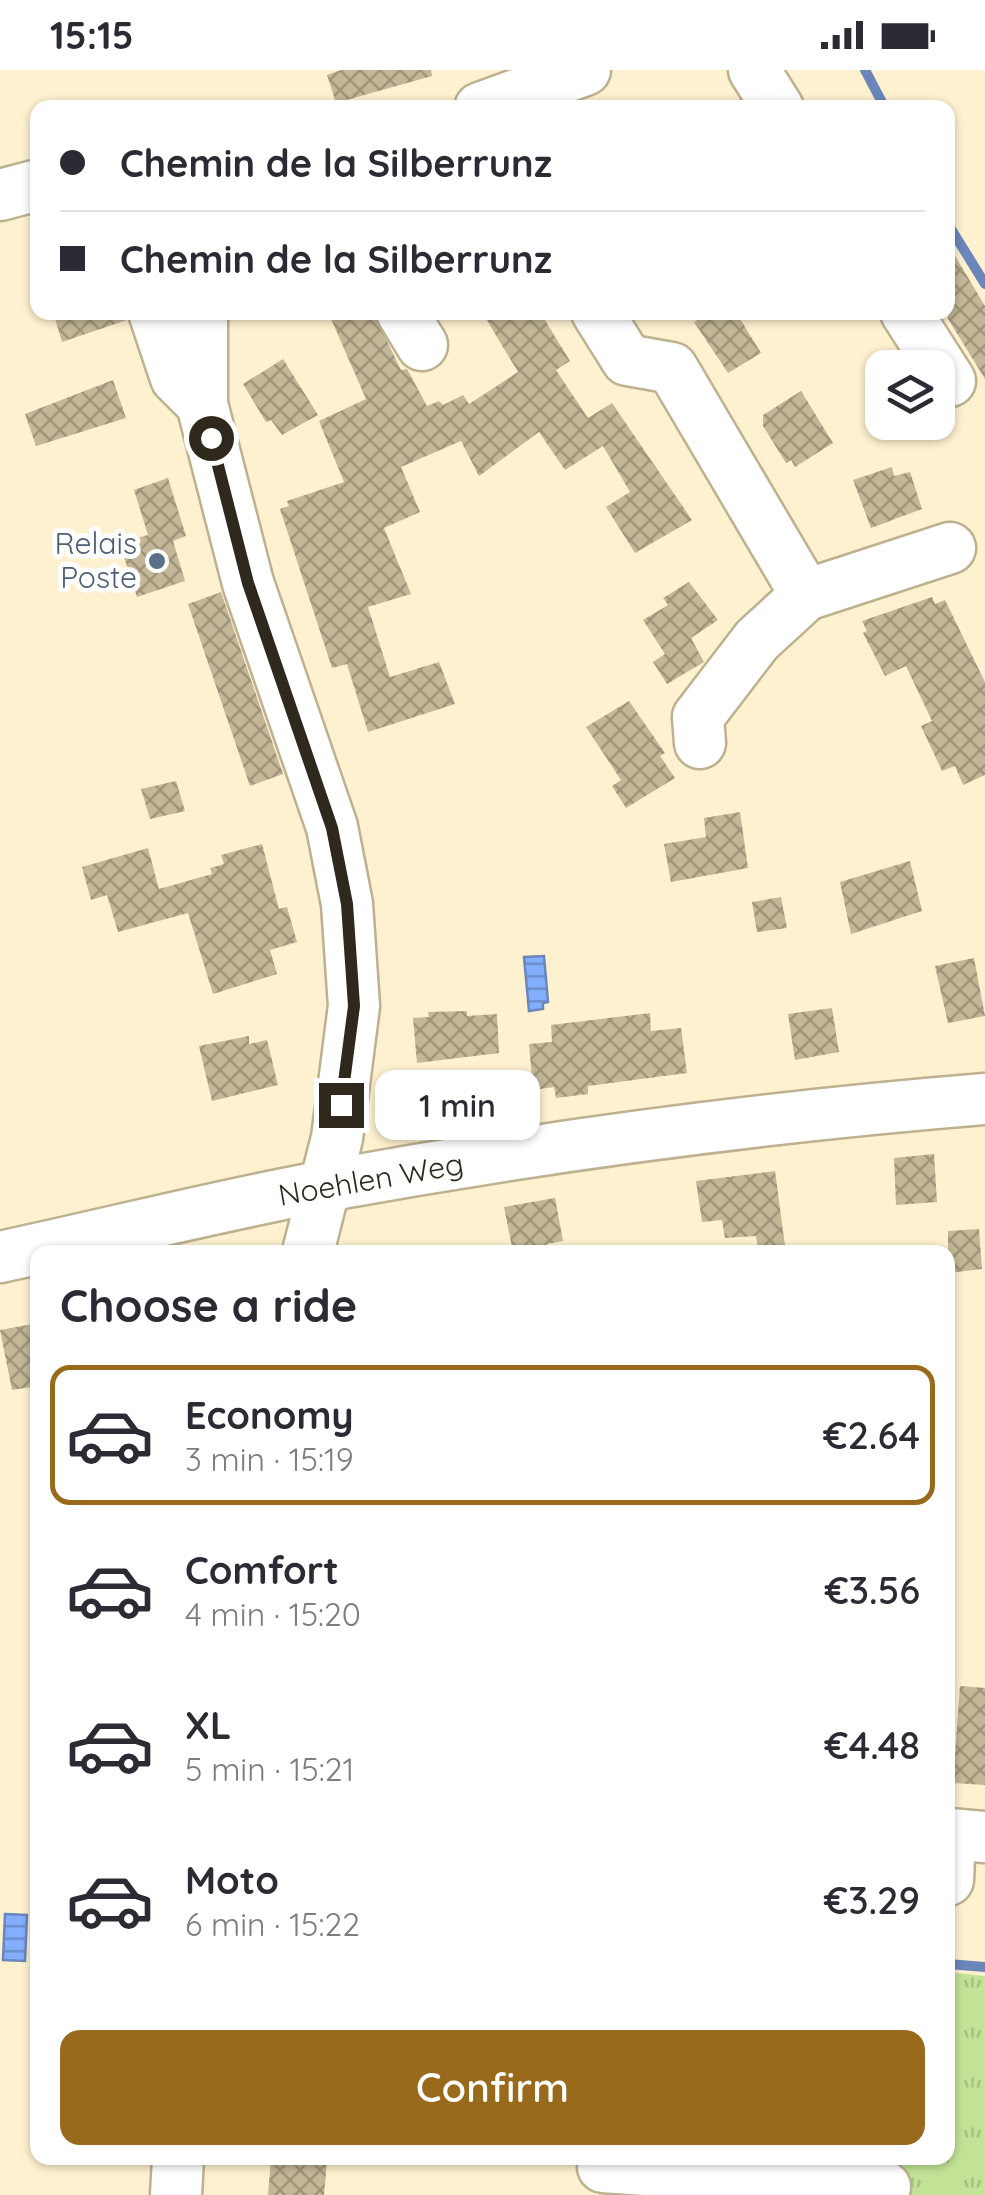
<!DOCTYPE html>
<meta charset="utf-8">
<style>
:root{--surface:#fff;--page:#f2f2f3;--text:#2b2b33;--muted:#7c7c81;--line:#e1e1e2;--accent:#996a1b}
body{margin:0;font-family:Quicksand,sans-serif;background:var(--page);color:var(--text);height:100vh;display:flex;flex-direction:column;font-size:38px;white-space:nowrap}
*{box-sizing:border-box;margin:0}
p{font-size:32px;color:var(--muted)}
.icon{flex:none;width:55px;height:55px;fill:none;stroke:currentColor;stroke-width:2;stroke-linecap:round;stroke-linejoin:round}
.map{position:relative;flex:1;overflow:hidden}
.side{position:absolute;left:30px;top:1175px;width:925px;height:920px;display:flex;flex-direction:column;background:var(--surface);border-radius:20px;box-shadow:0 2px 8px #0004}
.side>*{flex:none}
.banner{position:absolute;left:30px;top:30px;width:925px;height:220px;border-radius:20px;box-shadow:0 2px 8px #0004;display:grid;align-content:center;height:220px;padding:0 30px;background:var(--surface)}
.controls{position:absolute;left:865px;top:280px;display:grid;gap:20px}
.controls a{display:grid;place-items:center;width:90px;height:90px;border-radius:20px;background:var(--surface);box-shadow:0 2px 8px #0004;font-size:50px}
.end{position:absolute;width:45px;height:45px;margin:-22px;border:12px solid #2e291c;background:#fff;box-shadow:0 0 0 5px #fff}
.from{border-radius:50%}
.bubble{position:absolute;height:70px;border-radius:20px;background:var(--surface);box-shadow:0 2px 8px #0004;font-size:32px;font-weight:600;line-height:70px;text-align:center}
.banner b{display:flex;align-items:center;gap:35px;height:95px;font-size:38px}
.banner b+b{border-top:2px solid var(--line)}
.banner i{width:25px;height:25px;background:var(--text)}
ul{padding:0;list-style:none}
li{display:flex;align-items:center;gap:30px;height:140px;margin:0 20px 15px;padding:0 10px;border:5px solid transparent;border-radius:20px}
li div{flex:1}
li b{display:block;font-size:38px}
li em{font-style:normal;font-weight:600}
li.current{border-color:var(--accent)}
li>.icon{width:90px;height:90px;stroke-width:1.5}
h2{padding:0 30px;font-size:45px;line-height:120px}
.primary-button{display:flex;gap:20px;margin-top:auto;padding:20px 30px}
.primary-button a{flex:1;height:115px;border-radius:20px;background:var(--accent);color:#fff;font-size:40px;font-weight:600;line-height:115px;text-align:center}
.status{display:flex;justify-content:space-between;align-items:center;height:70px;padding:0 50px;background:var(--surface);direction:ltr}
.status svg{height:28px;fill:currentColor}
.map>svg:first-child{display:block}
.grass{fill:url(#grass-tufts)}
.water{fill:url(#water-rules);stroke:#6a86ba;stroke-width:2.5}
.lines{fill:none;stroke-linecap:round;stroke-linejoin:round}
.stream{stroke:#6a86ba;stroke-width:10}
.building{fill:url(#building-cross-hatch)}
.minor-casing{stroke:#bdb190;stroke-width:55}
.minor{stroke:#fff;stroke-width:50}
.route{stroke:#2e291c;stroke-width:12}
.service-dot{fill:#5c6f8a;stroke:#fefefe;stroke-width:4}
.labels{text-anchor:middle;stroke-width:10;stroke-linejoin:round;paint-order:stroke}
.service-label{font-size:30px;fill:#4e5e75;stroke:#fefefe;text-anchor:end}
.street-label{font-size:30px;fill:#2e291c;stroke:#fefefe}
</style>
<div class="status"><b>15:15</b><svg viewBox="0 0 49 12"><path d="M0 12V9h3v3zM5 12V6h3v6zM10 12V3h3v9zM15 12V0h3v12zM26 1h20v11H26zM47 4h2v5h-2z"/></svg></div>
<div class="map">
<svg width="985" height="2125" viewBox="0 0 985 2125">
<defs>
<pattern id="grass-tufts" width="24" height="20" patternUnits="userSpaceOnUse" patternTransform="scale(2.5)"><rect width="24" height="20" fill="#c2e296"/><path d="M3 7l-1-3M5 7V3M7 7l1-3M15 17l-1-3M17 17v-4M19 17l1-3" fill="none" stroke="#a7c281"/></pattern>
<pattern id="water-rules" width="6" height="5" patternUnits="userSpaceOnUse" patternTransform="scale(2.5)"><rect width="6" height="5" fill="#83aefe"/><path d="M0 2.5h6" fill="none" stroke="#6c8ecd"/></pattern>
<pattern id="building-cross-hatch" width="8" height="8" patternUnits="userSpaceOnUse" patternTransform="scale(2.5)"><rect width="8" height="8" fill="#c3b797"/><path d="M0 0l8 8M0 8l8-8" fill="none" stroke="#9f957a"/></pattern>
</defs>
<rect width="100%" height="100%" fill="#fef1cf"/>
<!-- grass -->
<path class="grass" d="M 948,1902 L 985,1906 L 985,2125 L 883,2125 L 895,2088 L 948,2088 Z"/>
<!-- water -->
<g class="water">
<path d="M 544,886 L 548,932 L 543,933 L 543,939 L 529,941 L 524,887 Z"/>
<path d="M 5,1844 L 27,1845 L 25,1891 L 3,1890 Z"/>
</g>
<g class="lines">
<!-- stream -->
<g class="stream">
<path d="M 865,0 L 885,38"/>
<path d="M 948,154 L 985,214"/>
<path d="M 948,1894 L 985,1897"/>
</g>
</g>
<!-- building -->
<g class="building">
<path d="M 341,0 L 431,0 L 432,6 L 336,33 L 327,5 Z"/>
<path d="M 948,174 L 985,236 L 985,309 L 948,249 Z"/>
<path d="M 53,242 L 126,242 L 127,250 L 62,272 Z"/>
<path d="M 328,242 L 373,242 L 401,300 L 407,299 L 427,336 L 439,331 L 443,335 L 463,325 L 469,334 L 518,302 L 482,242 L 540,242 L 570,291 L 556,300 L 588,348 L 612,333 L 692,450 L 635,483 L 606,437 L 630,422 L 603,376 L 565,400 L 539,362 L 479,406 L 461,371 L 401,397 L 420,442 L 384,458 L 411,524 L 368,537 L 390,607 L 439,592 L 455,634 L 368,662 L 347,594 L 332,598 L 280,439 L 289,436 L 287,431 L 344,412 L 319,351 L 366,329 Z"/>
<path d="M 710,242 L 736,242 L 761,283 L 728,303 L 694,252 Z"/>
<path d="M 283,289 L 318,345 L 282,365 L 271,350 L 266,352 L 243,314 Z"/>
<path d="M 113,310 L 126,348 L 36,376 L 25,344 Z"/>
<path d="M 801,321 L 833,373 L 795,397 L 791,390 L 786,393 L 763,356 L 763,345 Z"/>
<path d="M 892,397 L 894,406 L 910,402 L 922,439 L 871,458 L 853,410 Z"/>
<path d="M 168,408 L 186,466 L 173,471 L 185,511 L 137,527 L 124,487 L 137,482 L 133,469 L 148,465 L 134,420 Z"/>
<path d="M 689,512 L 718,550 L 691,568 L 704,592 L 667,614 L 653,592 L 665,584 L 643,550 L 668,535 L 663,528 Z"/>
<path d="M 221,522 L 283,704 L 250,716 L 188,534 Z"/>
<path d="M 932,527 L 935,534 L 945,530 L 985,612 L 985,705 L 963,715 L 955,696 L 942,701 L 921,656 L 932,651 L 906,596 L 885,606 L 863,563 L 867,561 L 862,551 Z"/>
<path d="M 629,631 L 665,683 L 660,686 L 675,708 L 626,738 L 612,716 L 621,710 L 586,657 Z"/>
<path d="M 176,711 L 185,741 L 150,749 L 141,719 Z"/>
<path d="M 740,742 L 748,798 L 671,812 L 664,774 L 706,767 L 704,748 Z"/>
<path d="M 262,774 L 279,839 L 287,837 L 297,872 L 270,880 L 277,904 L 213,924 L 188,843 L 118,862 L 107,825 L 91,830 L 82,797 L 148,778 L 159,819 L 212,804 L 210,798 L 224,794 L 221,785 Z"/>
<path d="M 910,791 L 922,841 L 851,864 L 840,812 Z"/>
<path d="M 781,827 L 787,858 L 757,862 L 752,832 Z"/>
<path d="M 974,888 L 985,946 L 948,953 L 935,896 Z"/>
<path d="M 832,938 L 839,982 L 795,990 L 788,944 Z"/>
<path d="M 467,941 L 467,946 L 497,944 L 499,983 L 417,993 L 413,948 L 429,947 L 428,942 Z"/>
<path d="M 650,943 L 651,961 L 681,958 L 687,1003 L 588,1016 L 588,1024 L 556,1028 L 554,1017 L 533,1020 L 529,974 L 552,972 L 551,955 Z"/>
<path d="M 249,966 L 249,974 L 267,970 L 278,1015 L 212,1031 L 199,976 Z"/>
<path d="M 934,1084 L 937,1132 L 896,1135 L 894,1088 Z"/>
<path d="M 775,1101 L 785,1176 L 758,1180 L 756,1166 L 725,1168 L 722,1150 L 702,1152 L 696,1111 Z"/>
<path d="M 555,1128 L 563,1171 L 547,1174 L 547,1182 L 513,1182 L 504,1137 Z"/>
<path d="M 979,1159 L 982,1199 L 948,1203 L 948,1161 Z"/>
<path d="M 38,1253 L 38,1316 L 12,1320 L 0,1260 Z"/>
<path d="M 960,1616 L 985,1618 L 985,1715 L 953,1713 Z"/>
<path d="M 271,2088 L 327,2092 L 324,2125 L 268,2125 Z"/>
</g>
<g class="lines">
<!-- minor casing -->
<g class="minor-casing">
<g id="minor">
<path d="M 754,0 L 778,38"/>
<path d="M 480,38 L 585,0"/>
<path d="M 0,125 L 38,115"/>
<path d="M 154,242 L 176,308 L 201,333"/>
<path d="M 202,242 L 202,334 L 248,513 L 332,757 L 347,834 L 354,936 L 337,1068 L 308,1182"/>
<path d="M 402,242 L 422,275"/>
<path d="M 597,242 L 627,290 L 672,298 L 806,525 L 950,478"/>
<path d="M 906,242 L 950,311"/>
<path d="M 700,673 L 698,647 L 757,570 L 806,525"/>
<path d="M 0,1187 C 108,1164 216,1136 325,1116 C 544,1076 764,1047 985,1029"/>
<path d="M 948,1810 L 950,1764 L 985,1767"/>
<path d="M 604,2088 L 603,2097 L 885,2117"/>
<path d="M 176,2125 L 178,2088"/>
</g>
</g>
<!-- minor -->
<use href="#minor" class="minor"/>
</g>
<g class="lines">
<!-- route -->
<path class="route" d="M 211,368 L 248,513 L 332,758 L 347,834 L 354,936 L 341,1035"/>
</g>
<!-- markers -->
<circle class="service-dot" cx="157" cy="491" r="10"/>
<g class="labels">
<!-- service labels -->
<g class="service-label">
<text x="137" y="484">Relais<tspan x="137" dy="34">Poste</tspan></text>
</g>
<!-- street labels -->
<g class="street-label">
<text transform="translate(371 1110) rotate(-10)" y="10">Noehlen Weg</text>
</g>
</g>
</svg>
<div class="controls">
<a><svg class="icon" aria-label="layers" viewBox="0 0 24 24"><path d="M12 4l9 5-9 5-9-5zM3 14l9 5 9-5"/></svg></a>
</div>
<i class="end from" style="left:211px;top:368px"></i>
<i class="end" style="left:341px;top:1035px"></i>
<div class="bubble" style="left:375px;top:1000px;width:165px">1 min</div>
<div class="banner">
<b><i class="from"></i>Chemin de la Silberrunz</b>
<b><i></i>Chemin de la Silberrunz</b>
</div>
<section class="side">
<h2>Choose a ride</h2>
<ul>
<li class="current"><svg class="icon" aria-label="car" viewBox="0 0 24 24"><path d="M5 17H2v-5l4-1 3-4h7l3 4 3 1v5h-3M9 17h6M6 11h13"/><circle cx="7" cy="17" r="2"/><circle cx="17" cy="17" r="2"/></svg><div><b>Economy</b><p>3 min · 15:19</p></div><em>€2.64</em></li>
<li><svg class="icon" aria-label="car" viewBox="0 0 24 24"><path d="M5 17H2v-5l4-1 3-4h7l3 4 3 1v5h-3M9 17h6M6 11h13"/><circle cx="7" cy="17" r="2"/><circle cx="17" cy="17" r="2"/></svg><div><b>Comfort</b><p>4 min · 15:20</p></div><em>€3.56</em></li>
<li><svg class="icon" aria-label="car" viewBox="0 0 24 24"><path d="M5 17H2v-5l4-1 3-4h7l3 4 3 1v5h-3M9 17h6M6 11h13"/><circle cx="7" cy="17" r="2"/><circle cx="17" cy="17" r="2"/></svg><div><b>XL</b><p>5 min · 15:21</p></div><em>€4.48</em></li>
<li><svg class="icon" aria-label="car" viewBox="0 0 24 24"><path d="M5 17H2v-5l4-1 3-4h7l3 4 3 1v5h-3M9 17h6M6 11h13"/><circle cx="7" cy="17" r="2"/><circle cx="17" cy="17" r="2"/></svg><div><b>Moto</b><p>6 min · 15:22</p></div><em>€3.29</em></li>
</ul>
<div class="primary-button"><a>Confirm</a></div>
</section>
</div>
